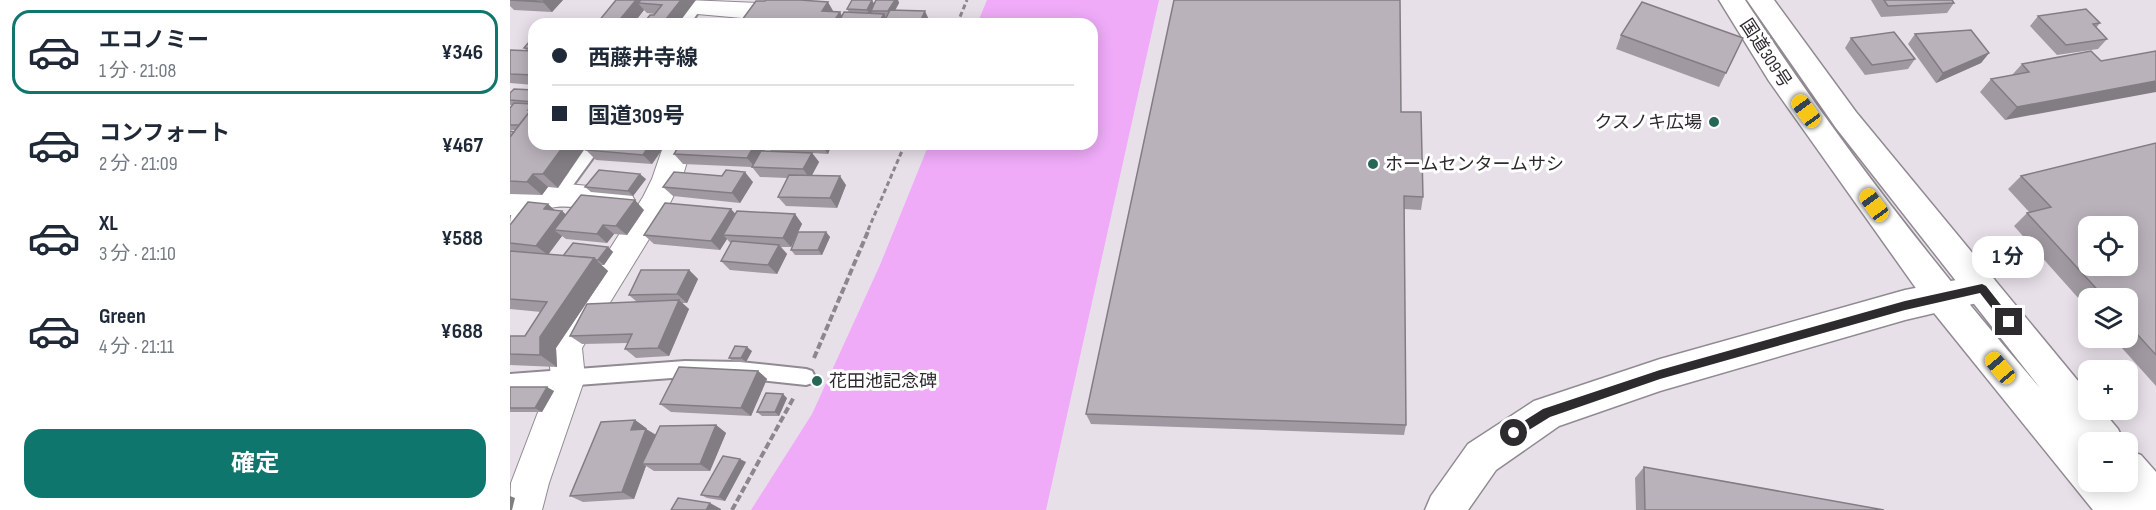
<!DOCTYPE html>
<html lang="ja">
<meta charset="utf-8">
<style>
:root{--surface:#fff;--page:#f6f6f7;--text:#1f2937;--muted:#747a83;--line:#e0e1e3;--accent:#0f766e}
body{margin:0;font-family:"Sofia Sans Condensed","Noto Sans JP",sans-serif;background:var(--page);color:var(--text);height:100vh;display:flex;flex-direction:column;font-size:22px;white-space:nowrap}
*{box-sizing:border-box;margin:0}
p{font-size:20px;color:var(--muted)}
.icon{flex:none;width:33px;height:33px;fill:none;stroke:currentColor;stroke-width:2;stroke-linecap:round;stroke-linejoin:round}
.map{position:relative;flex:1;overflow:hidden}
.panel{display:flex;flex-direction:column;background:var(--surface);width:510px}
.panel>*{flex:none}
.guide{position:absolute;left:18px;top:18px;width:570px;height:132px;border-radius:18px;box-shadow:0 3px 15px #0003;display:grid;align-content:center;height:132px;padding:0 24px;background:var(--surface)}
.controls{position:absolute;left:1568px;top:216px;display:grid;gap:12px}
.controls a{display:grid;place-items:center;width:60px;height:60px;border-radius:12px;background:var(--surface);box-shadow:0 3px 15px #0003;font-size:30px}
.end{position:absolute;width:27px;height:27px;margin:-14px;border:8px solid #2e2b2e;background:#fff;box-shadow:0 0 0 3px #fff}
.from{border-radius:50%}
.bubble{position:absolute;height:42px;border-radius:18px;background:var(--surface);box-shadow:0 3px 15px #0003;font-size:20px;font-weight:700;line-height:42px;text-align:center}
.car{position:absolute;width:18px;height:36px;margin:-18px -9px;border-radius:8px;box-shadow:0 0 4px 2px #0007;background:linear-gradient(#f5c518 24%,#345 0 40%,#f5c518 0 76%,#345 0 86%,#f5c518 0)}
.guide b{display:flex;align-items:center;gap:21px;height:57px;font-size:22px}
.guide b+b{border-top:2px solid var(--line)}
.guide i{width:15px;height:15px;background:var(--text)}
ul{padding:10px 0 0;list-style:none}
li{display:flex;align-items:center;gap:18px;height:84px;margin:0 12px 9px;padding:0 12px;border:3px solid transparent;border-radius:18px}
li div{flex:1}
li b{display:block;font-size:22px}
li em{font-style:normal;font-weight:700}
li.current{border-color:var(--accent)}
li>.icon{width:54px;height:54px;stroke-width:1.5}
.primary-button{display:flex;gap:12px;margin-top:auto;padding:12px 24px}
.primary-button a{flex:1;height:69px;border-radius:18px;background:var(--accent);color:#fff;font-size:24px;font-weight:700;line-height:69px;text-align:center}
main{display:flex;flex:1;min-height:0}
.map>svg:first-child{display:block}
.water{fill:#efabf8}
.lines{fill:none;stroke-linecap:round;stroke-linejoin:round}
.service-casing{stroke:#918a92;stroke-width:4}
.minor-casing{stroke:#918a92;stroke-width:2}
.secondary-casing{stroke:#918a92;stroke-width:3}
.trunk-casing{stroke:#918a92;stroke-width:3}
.path-far1{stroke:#8d878d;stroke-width:3;stroke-dasharray:5 3;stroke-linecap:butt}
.path{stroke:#8d878d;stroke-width:4;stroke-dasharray:7 3;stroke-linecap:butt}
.service{fill:#fff;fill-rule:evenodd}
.minor{fill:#fff;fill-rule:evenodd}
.secondary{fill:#fff;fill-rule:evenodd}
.trunk{fill:#fff;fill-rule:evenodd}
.wall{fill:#a099a1;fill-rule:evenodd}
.shaded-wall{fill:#827d83}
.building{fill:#bab2bb;stroke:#827d83;stroke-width:1.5;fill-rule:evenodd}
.route{fill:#2e2b2e}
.poi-dot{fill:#266756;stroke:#fff;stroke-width:2}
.labels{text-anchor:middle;stroke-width:6;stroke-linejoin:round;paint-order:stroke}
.street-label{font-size:18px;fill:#2e2b2e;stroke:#fff}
.poi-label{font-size:18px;fill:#2e2b2e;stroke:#fff;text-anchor:start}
</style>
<main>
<section class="panel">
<ul>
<li class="current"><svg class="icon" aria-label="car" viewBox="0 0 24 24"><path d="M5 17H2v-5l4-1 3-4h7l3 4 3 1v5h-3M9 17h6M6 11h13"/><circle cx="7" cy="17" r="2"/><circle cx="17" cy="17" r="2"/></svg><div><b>エコノミー</b><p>1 分 · 21:08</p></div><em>¥346</em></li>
<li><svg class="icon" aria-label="car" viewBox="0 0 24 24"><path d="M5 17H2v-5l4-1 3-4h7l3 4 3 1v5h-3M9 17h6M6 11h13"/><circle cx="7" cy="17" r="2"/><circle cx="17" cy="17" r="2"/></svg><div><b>コンフォート</b><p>2 分 · 21:09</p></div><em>¥467</em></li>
<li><svg class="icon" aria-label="car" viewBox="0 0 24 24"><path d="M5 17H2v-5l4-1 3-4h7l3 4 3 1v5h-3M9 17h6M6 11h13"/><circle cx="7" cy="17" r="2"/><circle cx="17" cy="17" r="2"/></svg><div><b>XL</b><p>3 分 · 21:10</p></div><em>¥588</em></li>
<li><svg class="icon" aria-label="car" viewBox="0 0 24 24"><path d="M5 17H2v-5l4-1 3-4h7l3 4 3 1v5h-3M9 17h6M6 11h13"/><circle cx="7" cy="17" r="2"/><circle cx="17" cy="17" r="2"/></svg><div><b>Green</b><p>4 分 · 21:11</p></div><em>¥688</em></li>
</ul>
<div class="primary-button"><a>確定</a></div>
</section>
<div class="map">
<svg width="1646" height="510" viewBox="0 0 1646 510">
<rect width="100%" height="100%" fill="#e8e0e9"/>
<!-- water -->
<path class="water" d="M 477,0 L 649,0 L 536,510 L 241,510 L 302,414 L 370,265 L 419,144 L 582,144 L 582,24 L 467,24 Z"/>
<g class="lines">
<!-- service casing -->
<g class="service-casing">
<g id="service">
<path d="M 185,3 L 192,7 L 180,24 L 166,24 L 180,4 Z"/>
<path d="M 77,144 L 93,144 L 53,199 L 41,199 L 39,195 L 41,191 Z"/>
<path d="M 17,197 L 23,199 L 25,203 L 6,230 L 0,231 C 0,217 1,202 17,197 Z"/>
<path d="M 175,361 L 230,362 L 296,369 L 302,371 L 305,377 L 302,383 L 296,385 L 230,378 L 175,377 L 0,390 L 0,374 Z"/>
</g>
</g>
<!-- minor casing -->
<g class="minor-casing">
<g id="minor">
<path d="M 177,0 L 249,3 L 258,5 L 262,11 L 254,24 L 228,24 L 232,18 L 176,13 L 172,7 Z"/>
<path d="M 154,144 L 182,144 L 172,179 L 155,213 L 72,348 L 75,378 L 39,483 L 32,510 L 0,510 L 1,483 L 41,378 L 38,346 L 133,197 L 142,179 Z"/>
<path d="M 47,183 L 110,189 L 121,193 L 125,201 L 121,209 C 96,217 71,204 46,207 C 30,209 17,215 0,215 L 0,191 L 17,191 Z"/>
</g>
</g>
<!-- secondary casing -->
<g class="secondary-casing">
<path id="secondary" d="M 1472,275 L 1484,279 L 1489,289 L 1484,299 L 1395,320 L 1150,391 L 1049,426 L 986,470 L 958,510 L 915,510 L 921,496 L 958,444 L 1024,401 L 1150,359 L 1395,290 Z"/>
</g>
<!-- trunk casing -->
<g class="trunk-casing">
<path id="trunk" d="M 1209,0 L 1235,0 C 1324,136 1424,265 1530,388 L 1326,128 L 1237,0 L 1264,0 L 1346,112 L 1578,393 L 1578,410 L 1592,410 L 1608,429 L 1614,442 L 1578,442 L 1578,482 L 1617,482 L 1617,450 L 1631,455 L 1646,472 L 1646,510 L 1583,510 L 1420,308 L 1259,81 Z"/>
</g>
<!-- path-far1 -->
<g class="path-far1">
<path d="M 447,24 L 457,0"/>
<path d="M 358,230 L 395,144"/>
</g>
<!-- path -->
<g class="path">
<path d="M 304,358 L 359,229"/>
<path d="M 222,510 L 284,397"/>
</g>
<!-- service -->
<use href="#service" class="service"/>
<!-- minor -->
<use href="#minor" class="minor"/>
<!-- secondary -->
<use href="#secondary" class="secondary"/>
<!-- trunk -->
<use href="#trunk" class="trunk"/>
</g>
<!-- wall -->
<g class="wall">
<path d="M 0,0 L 53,0 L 42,12 L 4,10 L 0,6 Z"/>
<path d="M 106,0 L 186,0 L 144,15 L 145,14 L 137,13 L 134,10 L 123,24 L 89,24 L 88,22 Z"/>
<path d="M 366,0 L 388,0 L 389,3 L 385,11 L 420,22 L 229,24 L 324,12 L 330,12 L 332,16 L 339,12 L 337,9 L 364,4 Z"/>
<path d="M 1361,0 L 1442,0 L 1444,3 L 1437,13 L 1371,17 Z"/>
<path d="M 1528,16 L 1590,23 L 1586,28 L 1597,39 L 1588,49 L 1547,55 L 1520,26 Z"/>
<path d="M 1405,34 L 1479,53 L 1471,63 L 1426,83 L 1398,44 Z"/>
<path d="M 1111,35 L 1233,38 L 1209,87 L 1106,49 Z"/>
<path d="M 24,36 L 24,85 L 0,83 L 0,50 L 16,50 L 14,48 Z"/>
<path d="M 1341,38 L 1405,59 L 1398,69 L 1355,75 L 1335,48 Z"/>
<path d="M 1581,51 L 1495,120 L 1470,92 L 1481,79 L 1502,75 L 1512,64 Z"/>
<path d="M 24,90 L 24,144 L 48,188 L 38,187 L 32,195 L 0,194 L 0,131 L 4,132 L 5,130 L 0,130 L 0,108 L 3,105 L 0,105 L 0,93 Z"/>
<path d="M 891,112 L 913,197 L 911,210 L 894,209 L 896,425 L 894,435 L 581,424 L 576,414 Z"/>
<path d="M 1646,143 L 1646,386 L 1603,338 L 1617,338 L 1617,298 L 1578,298 L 1578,309 L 1504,226 L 1517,213 L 1520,213 L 1498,189 L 1511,176 Z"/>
<path d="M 156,144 L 142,164 L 86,160 L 76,150 Z"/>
<path d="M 170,144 L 322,144 L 318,154 L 302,153 L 309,162 L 302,175 L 336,185 L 327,208 L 276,206 L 268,197 L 277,178 L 250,177 L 242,167 L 173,164 L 164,154 ZM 257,145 L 261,151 L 254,151 Z"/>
<path d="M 212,176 L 243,182 L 230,203 L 163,196 L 153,187 Z"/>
<path d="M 136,179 L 123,196 L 81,192 L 75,187 Z"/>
<path d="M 221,209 L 225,214 L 285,214 L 292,224 L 281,247 L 271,247 L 277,254 L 267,274 L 220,270 L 211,261 L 221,244 L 217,239 L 210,250 L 144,244 L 134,235 Z"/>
<path d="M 45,210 L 52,211 L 56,215 L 134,210 L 117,235 L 104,234 L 97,243 L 56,239 L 52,236 L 38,254 L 53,256 L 98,247 L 103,252 L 94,265 L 91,265 L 98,271 L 46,348 L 47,367 L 0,365 L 0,336 L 15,336 L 31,312 L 0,309 L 0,225 Z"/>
<path d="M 316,232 L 320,237 L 312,255 L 285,255 L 281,250 Z"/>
<path d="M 179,270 L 188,279 L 177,303 L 172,303 L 179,309 L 159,356 L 126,358 L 115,349 L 118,343 L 72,344 L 60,336 L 127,302 L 119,295 Z"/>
<path d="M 242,351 L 236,362 L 224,362 L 219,358 Z"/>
<path d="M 248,371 L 257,379 L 241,416 L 161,412 L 150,404 Z"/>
<path d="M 0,387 L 44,391 L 32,412 L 0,412 Z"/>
<path d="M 277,398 L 269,416 L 252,416 L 247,412 Z"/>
<path d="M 125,420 L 136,428 L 136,429 L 145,435 L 206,425 L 216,433 L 200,471 L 144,471 L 136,466 L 124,499 L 73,502 L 60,496 Z"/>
<path d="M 236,462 L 215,501 L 197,498 L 191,495 Z"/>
<path d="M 1134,467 L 1374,510 L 1126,510 L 1125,478 Z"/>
</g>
<!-- shaded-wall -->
<g class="shaded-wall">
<path d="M 35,0 L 53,0 L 42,12 L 33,2 Z"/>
<path d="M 126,0 L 139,0 L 128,3 L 134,10 L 123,24 L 108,24 L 107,23 Z"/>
<path d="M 171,0 L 186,0 L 168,24 L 152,24 Z"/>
<path d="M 362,0 L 365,5 L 361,11 L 362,12 L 360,15 L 357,10 Z"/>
<path d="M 385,0 L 388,0 L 389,3 L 381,17 L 378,11 Z"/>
<path d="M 318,2 L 326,16 L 312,11 Z"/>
<path d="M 415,11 L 420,22 L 419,24 L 409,24 Z"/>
<path d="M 330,12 L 336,24 L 322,24 Z"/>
<path d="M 374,14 L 379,24 L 368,24 Z"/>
<path d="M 1479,53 L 1471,63 L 1426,83 L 1433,73 Z"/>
<path d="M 1646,81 L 1646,92 L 1495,120 L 1507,107 Z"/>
<path d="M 55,144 L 78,144 L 48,188 L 33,174 Z"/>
<path d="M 140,144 L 156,144 L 142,164 L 133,155 Z"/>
<path d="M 245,144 L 256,144 L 257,145 L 245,167 L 237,158 Z"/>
<path d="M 311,144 L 322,144 L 318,154 Z"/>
<path d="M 302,153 L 309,162 L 300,179 L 293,169 Z"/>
<path d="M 235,172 L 243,182 L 230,203 L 222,193 Z"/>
<path d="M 23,174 L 38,187 L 32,195 L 17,182 Z"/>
<path d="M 130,174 L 136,179 L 123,196 L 118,191 Z"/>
<path d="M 330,176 L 336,185 L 327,208 L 320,198 Z"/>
<path d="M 125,200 L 134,210 L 117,235 L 106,226 Z"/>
<path d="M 38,204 L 49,214 L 34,209 Z"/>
<path d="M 221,209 L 229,218 L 213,235 L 217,239 L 210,250 L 201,241 Z"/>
<path d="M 52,211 L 63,221 L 44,230 L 52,236 L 38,255 L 26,246 Z"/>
<path d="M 285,214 L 292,224 L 281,247 L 273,238 Z"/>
<path d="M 93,225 L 104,234 L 97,243 L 87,234 Z"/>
<path d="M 316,232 L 320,237 L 312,255 L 308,250 Z"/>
<path d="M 269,245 L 277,254 L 267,274 L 258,265 Z"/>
<path d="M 98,247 L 103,252 L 94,265 L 88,260 Z"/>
<path d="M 84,258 L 98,271 L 46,348 L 47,367 L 30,355 L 30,337 Z"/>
<path d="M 179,270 L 188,279 L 177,303 L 167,294 Z"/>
<path d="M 169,300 L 179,309 L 159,356 L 148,348 Z"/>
<path d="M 237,347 L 242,351 L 236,362 L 231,358 Z"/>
<path d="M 248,371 L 257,379 L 241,416 L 231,408 Z"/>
<path d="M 37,387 L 44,391 L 32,412 L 25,408 Z"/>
<path d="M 273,394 L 277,398 L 269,416 L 265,412 Z"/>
<path d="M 125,420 L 136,428 L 132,437 L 121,430 Z"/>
<path d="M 206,425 L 216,433 L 200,471 L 190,464 Z"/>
<path d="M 136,429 L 148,436 L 132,464 L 136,466 L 124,499 L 112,492 Z"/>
<path d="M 230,459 L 236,462 L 215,501 L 209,497 Z"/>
<path d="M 0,496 L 5,498 L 2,510 L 0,510 Z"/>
<path d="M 200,503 L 211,509 L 211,510 L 196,510 Z"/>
</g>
<!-- building -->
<g class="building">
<path d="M 0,0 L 35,0 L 33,2 Z"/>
<path d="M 106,0 L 126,0 L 107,23 L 88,22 Z"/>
<path d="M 131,0 L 171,0 L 152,24 L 133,24 L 140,15 L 144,15 L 152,5 L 128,3 Z"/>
<path d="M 256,0 L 290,0 L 318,2 L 312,11 L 330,12 L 322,24 L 229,24 L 246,1 L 255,1 Z"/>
<path d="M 342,0 L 362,0 L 357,10 L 337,9 Z"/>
<path d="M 366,0 L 385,0 L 378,11 L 361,11 Z"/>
<path d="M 664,0 L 890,0 L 891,112 L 911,112 L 913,197 L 894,196 L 896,425 L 576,414 Z"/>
<path d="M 1374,0 L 1442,0 L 1444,3 L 1378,6 Z"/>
<path d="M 1132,2 L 1233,38 L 1216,73 L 1111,35 Z"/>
<path d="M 1576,9 L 1590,23 L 1583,24 L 1597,39 L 1556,45 L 1528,16 Z"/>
<path d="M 380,10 L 415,11 L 409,24 L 373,24 Z"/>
<path d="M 334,12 L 374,14 L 368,24 L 328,24 Z"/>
<path d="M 1461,30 L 1479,53 L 1433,73 L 1405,34 Z"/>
<path d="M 1384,32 L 1405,59 L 1362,65 L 1341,38 Z"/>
<path d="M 24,36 L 24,49 L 14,48 Z"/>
<path d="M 0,50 L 24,51 L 24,75 L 0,74 Z"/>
<path d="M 1581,51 L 1591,61 L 1646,51 L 1646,81 L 1507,107 L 1481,79 L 1519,72 L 1512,64 Z"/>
<path d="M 4,89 L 24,90 L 24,102 L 0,100 L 0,93 Z"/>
<path d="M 4,103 L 23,104 L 18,110 L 21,110 L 9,125 L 0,125 L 0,108 Z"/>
<path d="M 24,106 L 24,144 L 55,144 L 33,174 L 23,174 L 17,182 L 0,181 L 0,137 Z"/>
<path d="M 0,131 L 4,132 L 0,137 Z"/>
<path d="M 1646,143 L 1646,355 L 1617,323 L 1617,298 L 1595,298 L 1517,213 L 1541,207 L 1511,176 ZM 1578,226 L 1617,226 L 1617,266 L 1578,266 Z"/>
<path d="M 81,144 L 140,144 L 133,155 L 76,150 Z"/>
<path d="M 170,144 L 245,144 L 237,158 L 164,154 Z"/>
<path d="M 251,151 L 302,153 L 293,169 L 242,167 Z"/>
<path d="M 89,170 L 130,174 L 118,191 L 75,187 Z"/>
<path d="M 216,170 L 235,172 L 222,193 L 153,187 L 164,172 L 212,176 Z"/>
<path d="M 279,175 L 330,176 L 320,198 L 268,197 Z"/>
<path d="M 71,195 L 125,200 L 106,226 L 93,225 L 87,234 L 44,230 Z"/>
<path d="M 18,202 L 38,204 L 34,209 L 52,211 L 26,246 L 0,243 L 0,225 Z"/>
<path d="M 155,203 L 221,209 L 201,241 L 134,235 Z"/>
<path d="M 227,211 L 285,214 L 273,238 L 213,235 Z"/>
<path d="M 288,232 L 316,232 L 308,250 L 281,250 Z"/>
<path d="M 222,241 L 269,245 L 258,265 L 211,261 Z"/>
<path d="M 63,243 L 98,247 L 88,260 L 86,260 L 84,258 L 53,256 Z"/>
<path d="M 0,251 L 84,258 L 30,337 L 30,355 L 0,354 L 0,336 L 15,336 L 37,302 L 0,299 Z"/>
<path d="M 131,270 L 179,270 L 167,294 L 119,295 Z"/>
<path d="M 169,300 L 148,348 L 115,349 L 122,334 L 60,336 L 77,304 Z"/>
<path d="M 225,346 L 237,347 L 231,358 L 219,358 Z"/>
<path d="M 169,367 L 248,371 L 231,408 L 150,404 Z"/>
<path d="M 0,387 L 37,387 L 25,408 L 0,408 Z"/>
<path d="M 256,393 L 273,394 L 265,412 L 247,412 Z"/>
<path d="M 125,420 L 121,430 L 136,429 L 112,492 L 60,496 L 91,422 Z"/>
<path d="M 206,425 L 190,464 L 132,464 L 150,426 Z"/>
<path d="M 213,456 L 230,459 L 209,497 L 191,495 Z"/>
<path d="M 1134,467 L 1374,510 L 1135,510 Z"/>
<path d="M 168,498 L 200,503 L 196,510 L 161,510 Z"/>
</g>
<!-- route -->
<path class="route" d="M 1472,284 L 1476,286 L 1502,319 L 1502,325 L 1495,325 L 1470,293 L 1395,310 L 1150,379 L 1040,417 L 1004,439 L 998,433 L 1000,430 L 1033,409 L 1150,370 L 1395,301 Z"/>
<!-- markers -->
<g class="poi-dot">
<circle cx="1204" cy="122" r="6"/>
<circle cx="863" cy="164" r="6"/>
<circle cx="307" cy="381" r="6"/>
</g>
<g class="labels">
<!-- street labels -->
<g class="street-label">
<text transform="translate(1256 53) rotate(57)" y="6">国道309号</text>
</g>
<!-- poi labels -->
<g class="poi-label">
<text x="1192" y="128" text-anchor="end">クスノキ広場</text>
<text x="875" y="170">ホームセンタームサシ</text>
<text x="319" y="387">花田池記念碑</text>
</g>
</g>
</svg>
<div class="controls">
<a><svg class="icon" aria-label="locate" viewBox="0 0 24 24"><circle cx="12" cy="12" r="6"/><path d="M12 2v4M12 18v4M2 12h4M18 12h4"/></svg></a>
<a><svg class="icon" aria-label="layers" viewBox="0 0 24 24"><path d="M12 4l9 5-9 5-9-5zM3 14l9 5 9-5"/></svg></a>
<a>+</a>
<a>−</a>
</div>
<i class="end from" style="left:1004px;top:433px"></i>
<i class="end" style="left:1499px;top:322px"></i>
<div class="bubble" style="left:1462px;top:236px;width:72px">1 分</div>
<i class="car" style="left:1296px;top:111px;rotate:324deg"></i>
<i class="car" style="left:1364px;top:205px;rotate:324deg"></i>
<i class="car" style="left:1490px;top:368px;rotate:320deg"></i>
<div class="guide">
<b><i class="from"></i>西藤井寺線</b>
<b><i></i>国道309号</b>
</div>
</div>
</main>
